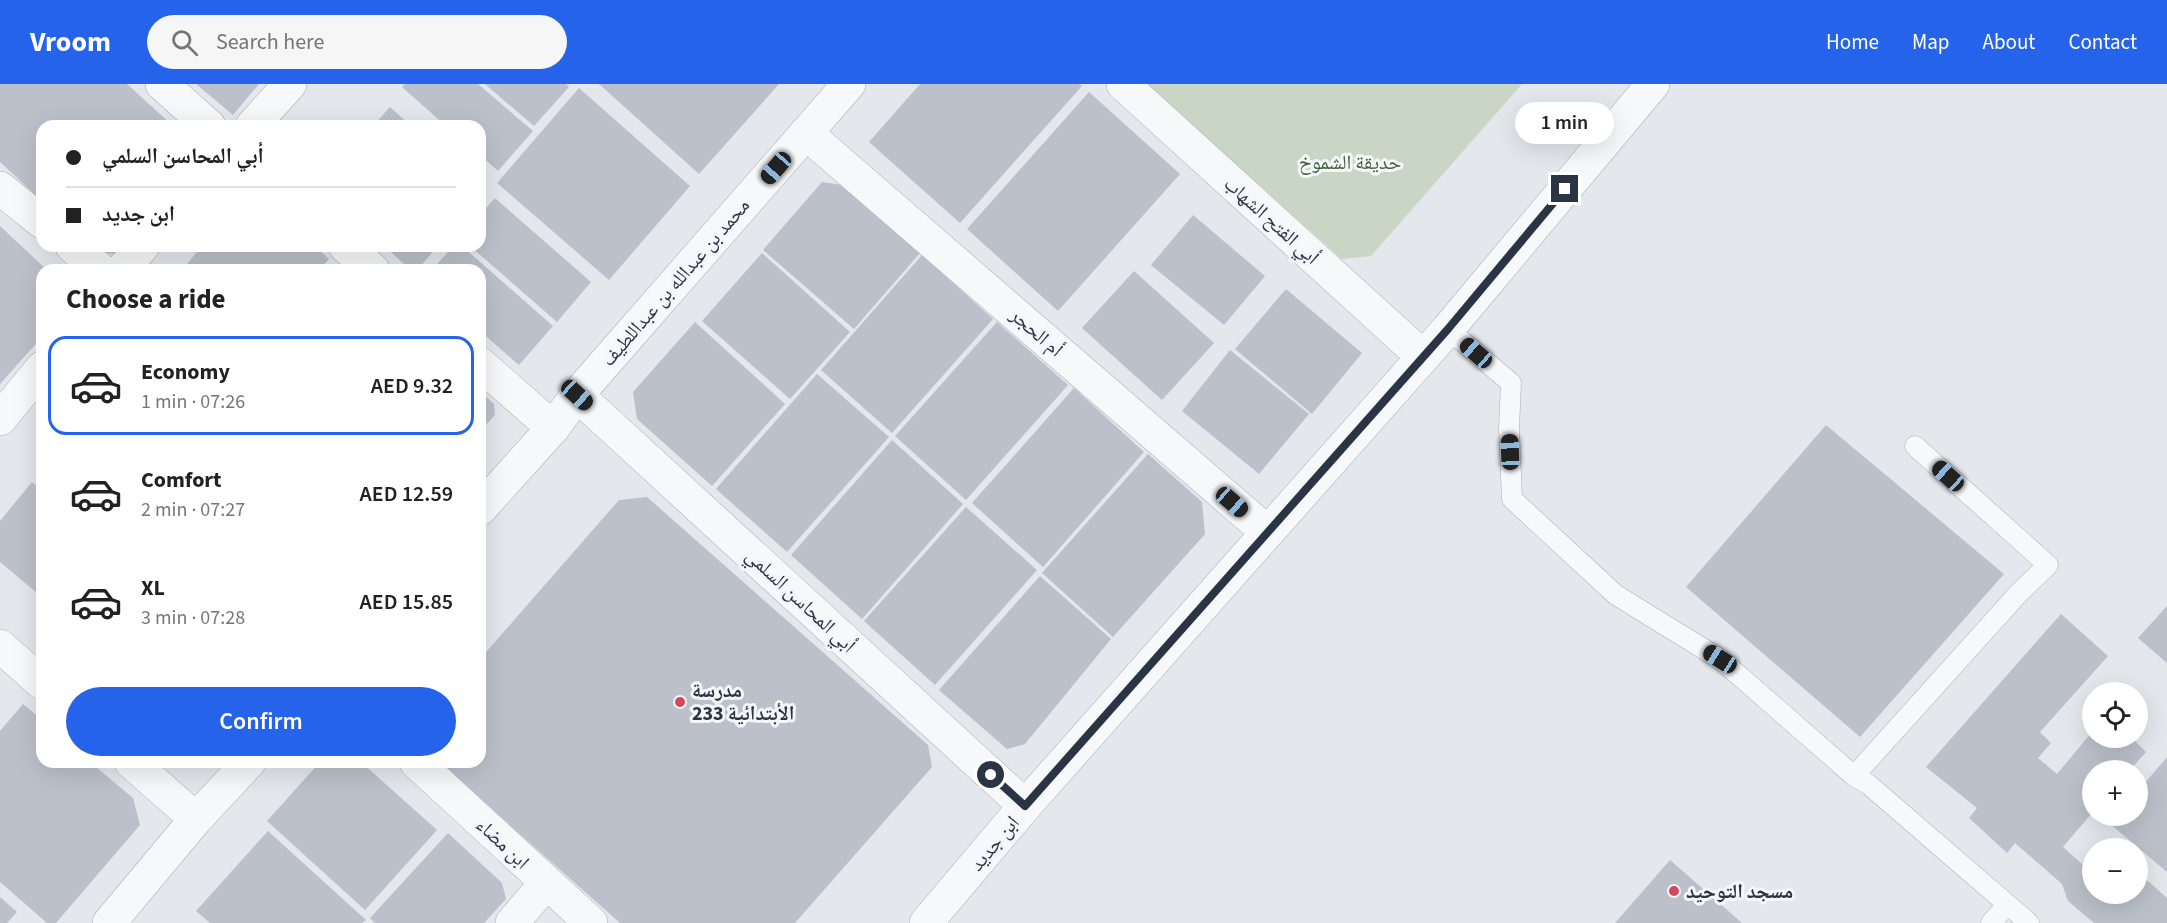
<!DOCTYPE html>
<meta charset="utf-8">
<style>
:root{--surface:#fff;--page:#f6f6f6;--text:#222;--muted:#767676;--line:#e0e0e0;--accent:#2563eb}
body{margin:0;font-family:"Source Sans 3","Noto Naskh Arabic",sans-serif;background:var(--page);color:var(--text);height:100vh;display:flex;flex-direction:column;font-size:22px;white-space:nowrap}
*{box-sizing:border-box;margin:0}
p{font-size:20px;color:var(--muted)}
.icon{flex:none;width:33px;height:33px;fill:none;stroke:currentColor;stroke-width:2;stroke-linecap:round;stroke-linejoin:round}
.map{position:relative;flex:1;overflow:hidden}
.panel{position:absolute;left:36px;top:180px;width:450px;height:504px;display:flex;flex-direction:column;background:var(--surface);border-radius:18px;box-shadow:0 6px 24px #0002}
.panel>*{flex:none}
.hud{position:absolute;left:36px;top:36px;width:450px;height:132px;border-radius:18px;box-shadow:0 6px 24px #0002;display:grid;align-content:center;height:132px;padding:0 30px;background:var(--surface)}
.controls{position:absolute;left:2082px;top:598px;display:grid;gap:12px}
.controls a{display:grid;place-items:center;width:66px;height:66px;border-radius:50%;background:var(--surface);box-shadow:0 6px 24px #0002;font-size:30px}
.end{position:absolute;width:27px;height:27px;margin:-14px;border:8px solid #2b3445;background:#fff;box-shadow:0 0 0 3px #fff}
.from{border-radius:50%}
.bubble{position:absolute;height:42px;border-radius:21px;background:var(--surface);box-shadow:0 6px 24px #0002;font-size:20px;font-weight:600;line-height:42px;text-align:center}
.car{position:absolute;width:18px;height:36px;margin:-18px -9px;border-radius:8px;box-shadow:0 0 4px 2px #0007;background:linear-gradient(#222 24%,#8ab4d8 0 40%,#222 0 76%,#8ab4d8 0 86%,#222 0)}
.hud b{display:flex;align-items:center;gap:21px;height:57px;font-size:22px}
.hud b+b{border-top:2px solid var(--line)}
.hud i{width:15px;height:15px;background:var(--text)}
ul{padding:0;list-style:none}
li{display:flex;align-items:center;gap:18px;height:99px;margin:0 12px 9px;padding:0 18px;border:3px solid transparent;border-radius:18px}
li div{flex:1}
li b{display:block;font-size:22px}
li em{font-style:normal;font-weight:600}
li.active{border-color:var(--accent)}
li>.icon{width:54px;height:54px;stroke-width:1.5}
h2{padding:0 30px;font-size:27px;line-height:72px}
.button{display:flex;gap:12px;margin-top:auto;padding:12px 30px}
.button a{flex:1;height:69px;border-radius:36px;background:var(--accent);color:#fff;font-size:24px;font-weight:600;line-height:69px;text-align:center}
header{display:flex;align-items:center;gap:36px;box-sizing:border-box;height:84px;padding:0 30px;background:var(--accent);color:#fff}
header strong{font-size:28px}
nav{display:flex;gap:33px;margin-inline-start:auto;font-size:21px}
.search{width:420px;height:54px;background:var(--page);display:flex;align-items:center;gap:15px;box-sizing:border-box;padding:0 21px;border-radius:33px;color:var(--muted);font-size:22px}
.map>svg:first-child{display:block}
.green{fill:#c9d6c5}
.building{fill:#bbc0ca}
.lines{fill:none;stroke-linecap:round;stroke-linejoin:round}
.lane-casing{stroke:#a9aeb7;stroke-width:21}
.street-casing{stroke:#a9aeb7;stroke-width:34}
.lane{stroke:#f7f8fa;stroke-width:20}
.street{stroke:#f7f8fa;stroke-width:33}
.route{stroke:#2b3445;stroke-width:8}
.poi-dot{fill:#d1495b;stroke:#f4f6f9;stroke-width:2}
.labels{text-anchor:middle;stroke-width:6;stroke-linejoin:round;paint-order:stroke}
.park-label{font-size:20px;fill:#3f6138;stroke:#f4f6f9}
.street-label{font-size:20px;fill:#2b3445;stroke:#f4f6f9}
.poi-label{font-size:20px;font-weight:bold;fill:#2b3445;stroke:#f4f6f9;text-anchor:start}
</style>
<header>
<strong>Vroom</strong>
<div class="search"><svg class="icon" aria-label="search" viewBox="0 0 24 24"><circle cx="10" cy="10" r="6"/><path d="M15 15l6 6"/></svg>Search here</div>
<nav><a>Home</a><a>Map</a><a>About</a><a>Contact</a></nav>
</header>
<div class="map">
<svg width="2167" height="839" viewBox="0 0 2167 839">
<rect width="100%" height="100%" fill="#e4e7ec"/>
<!-- green -->
<path class="green" d="M 1147,0 L 1522,0 L 1371,172 L 1342,175 Z"/>
<!-- building -->
<g class="building">
<path d="M 0,0 L 127,0 L 173,42 L 42,42 L 42,117 L 0,78 Z"/>
<path d="M 196,0 L 259,0 L 233,31 Z"/>
<path d="M 405,0 L 478,0 L 533,47 L 498,87 L 480,71 L 480,42 L 446,42 L 402,3 Z"/>
<path d="M 485,0 L 566,0 L 569,3 L 534,42 Z"/>
<path d="M 599,0 L 779,0 L 699,90 Z"/>
<path d="M 920,0 L 1079,0 L 1082,2 L 960,139 L 869,58 Z"/>
<path d="M 579,4 L 690,102 L 609,196 L 497,99 Z"/>
<path d="M 1089,8 L 1180,90 L 1058,227 L 967,145 Z"/>
<path d="M 390,23 L 411,42 L 373,42 Z"/>
<path d="M 822,98 L 842,101 L 920,169 L 854,245 L 763,166 Z"/>
<path d="M 495,114 L 591,198 L 557,238 L 470,162 L 480,162 L 480,131 Z"/>
<path d="M 1193,131 L 1265,192 L 1224,241 L 1151,181 Z"/>
<path d="M 0,142 L 47,186 L 42,186 L 42,253 L 0,300 Z"/>
<path d="M 91,162 L 128,162 L 121,170 L 98,169 Z"/>
<path d="M 202,162 L 315,162 L 329,175 L 319,186 L 182,186 Z"/>
<path d="M 384,162 L 438,162 L 417,186 L 411,186 Z"/>
<path d="M 453,162 L 462,162 L 553,242 L 519,281 L 480,247 L 480,186 L 432,186 Z"/>
<path d="M 762,169 L 850,248 L 790,315 L 702,237 Z"/>
<path d="M 922,171 L 993,235 L 892,349 L 821,286 Z"/>
<path d="M 1134,187 L 1214,259 L 1162,316 L 1082,244 Z"/>
<path d="M 1286,205 L 1362,269 L 1312,330 L 1235,265 Z"/>
<path d="M 695,238 L 785,320 L 712,402 L 637,335 L 633,308 Z"/>
<path d="M 997,238 L 1068,301 L 966,416 L 895,352 Z"/>
<path d="M 1230,266 L 1309,330 L 1259,390 L 1182,327 Z"/>
<path d="M 817,290 L 889,353 L 787,468 L 716,405 Z"/>
<path d="M 1074,304 L 1144,368 L 1043,483 L 972,419 Z"/>
<path d="M 480,307 L 494,320 L 495,331 L 480,347 Z"/>
<path d="M 1826,341 L 2004,490 L 1860,653 L 1686,503 Z"/>
<path d="M 892,356 L 963,420 L 862,535 L 791,471 Z"/>
<path d="M 1148,370 L 1202,418 L 1205,450 L 1113,553 L 1042,489 Z"/>
<path d="M 32,398 L 42,406 L 42,500 L 36,508 L 0,478 L 0,437 Z"/>
<path d="M 647,413 L 928,661 L 932,683 L 795,839 L 620,839 L 439,678 L 480,678 L 480,575 L 619,416 Z"/>
<path d="M 966,423 L 1037,486 L 935,601 L 864,537 Z"/>
<path d="M 1040,492 L 1111,555 L 1025,660 L 1007,665 L 939,606 Z"/>
<path d="M 2167,522 L 2167,579 L 2138,554 Z"/>
<path d="M 2061,530 L 2108,572 L 2040,648 L 2051,659 L 2038,674 L 2057,690 L 2092,648 L 2092,654 L 2132,654 L 2146,668 L 2129,687 L 2092,687 L 2092,729 L 2063,763 L 2082,780 L 2092,768 L 2092,810 L 2138,810 L 2138,788 L 2167,814 L 2167,839 L 2094,839 L 2068,817 L 2062,800 L 2015,759 L 2007,769 L 1969,734 L 1977,724 L 1926,683 Z"/>
<path d="M 23,620 L 42,636 L 42,678 L 90,678 L 133,714 L 140,741 L 56,839 L 47,839 L 0,798 L 0,647 Z"/>
<path d="M 2167,673 L 2167,788 L 2109,739 L 2115,732 L 2138,732 L 2138,707 Z"/>
<path d="M 320,678 L 361,678 L 437,746 L 365,826 L 267,737 Z"/>
<path d="M 268,747 L 366,836 L 362,839 L 210,839 L 196,827 Z"/>
<path d="M 448,749 L 502,799 L 506,815 L 484,839 L 375,839 L 370,834 Z"/>
<path d="M 1670,776 L 1742,839 L 1615,839 Z"/>
<path d="M 0,813 L 17,828 L 7,839 L 0,839 Z"/>
</g>
<g class="lines">
<!-- lane casing -->
<g class="lane-casing">
<g id="lane">
<path d="M 1448,245 L 1511,299 L 1509,345 L 1512,415 L 1616,511 L 1720,575 L 1854,692 L 1868,700 L 2029,839"/>
<path d="M 1854,692 L 2018,510 L 2048,481 L 1915,362"/>
<path d="M 1991,839 L 2007,821"/>
</g>
</g>
<!-- street casing -->
<g class="street-casing">
<g id="street">
<path d="M 162,0 L 209,42"/>
<path d="M 1123,0 L 1422,272"/>
<path d="M 252,42 L 290,0"/>
<path d="M 806,49 L 1267,448"/>
<path d="M 0,104 L 42,138"/>
<path d="M 72,162 L 101,186"/>
<path d="M 345,162 L 373,186"/>
<path d="M 122,186 L 143,162"/>
<path d="M 480,280 L 553,344"/>
<path d="M 577,311 L 1025,722"/>
<path d="M 0,335 L 42,284"/>
<path d="M 480,425 L 553,344 L 577,311 L 849,0"/>
<path d="M 0,562 L 42,599"/>
<path d="M 131,678 L 196,735"/>
<path d="M 416,678 L 591,839"/>
<path d="M 109,839 L 196,735 L 249,678"/>
<path d="M 512,839 L 546,799"/>
<path d="M 926,839 L 1025,722 L 1448,245 L 1653,0"/>
</g>
</g>
<!-- lane -->
<use href="#lane" class="lane"/>
<!-- street -->
<use href="#street" class="street"/>
</g>
<g class="lines">
<!-- route -->
<path class="route" d="M 991,691 L 1025,722 L 1448,245 L 1565,105"/>
</g>
<!-- markers -->
<g class="poi-dot">
<circle cx="680" cy="618" r="6"/>
<circle cx="1674" cy="807" r="6"/>
</g>
<g class="labels">
<!-- park labels -->
<g class="park-label">
<text x="1350" y="85">حديقة الشموخ</text>
</g>
<!-- street labels -->
<g class="street-label">
<text transform="translate(1272 136) rotate(42)" y="7">أبي الفتح الشهاب</text>
<text transform="translate(675 198) rotate(-49)" y="7">محمد بن عبدالله بن عبداللطيف</text>
<text transform="translate(1037 248) rotate(41)" y="7">أم الحجر</text>
<text transform="translate(801 516) rotate(43)" y="7">أبي المحاسن السلمي</text>
<text transform="translate(503 759) rotate(43)" y="7">ابن مضاء</text>
<text transform="translate(994 759) rotate(-50)" y="7">ابن جديد</text>
</g>
<!-- poi labels -->
<g class="poi-label">
<text x="692" y="613">مدرسة<tspan x="692" dy="23">الأبتدائية 233</tspan></text>
<text x="1686" y="814">مسجد التوحيد</text>
</g>
</g>
</svg>
<div class="controls">
<a><svg class="icon" aria-label="locate" viewBox="0 0 24 24"><circle cx="12" cy="12" r="6"/><path d="M12 2v4M12 18v4M2 12h4M18 12h4"/></svg></a>
<a>+</a>
<a>−</a>
</div>
<i class="end from" style="left:991px;top:691px"></i>
<i class="end" style="left:1565px;top:105px"></i>
<div class="bubble" style="left:1515px;top:18px;width:99px">1 min</div>
<i class="car" style="left:776px;top:84px;rotate:221deg"></i>
<i class="car" style="left:1476px;top:269px;rotate:311deg"></i>
<i class="car" style="left:577px;top:311px;rotate:132deg"></i>
<i class="car" style="left:1510px;top:368px;rotate:358deg"></i>
<i class="car" style="left:1948px;top:392px;rotate:312deg"></i>
<i class="car" style="left:1232px;top:418px;rotate:131deg"></i>
<i class="car" style="left:1720px;top:575px;rotate:302deg"></i>
<div class="hud">
<b><i class="from"></i>أبي المحاسن السلمي</b>
<b><i></i>ابن جديد</b>
</div>
<section class="panel">
<h2>Choose a ride</h2>
<ul>
<li class="active"><svg class="icon" aria-label="car" viewBox="0 0 24 24"><path d="M5 17H2v-5l4-1 3-4h7l3 4 3 1v5h-3M9 17h6M6 11h13"/><circle cx="7" cy="17" r="2"/><circle cx="17" cy="17" r="2"/></svg><div><b>Economy</b><p>1 min · 07:26</p></div><em>AED 9.32</em></li>
<li><svg class="icon" aria-label="car" viewBox="0 0 24 24"><path d="M5 17H2v-5l4-1 3-4h7l3 4 3 1v5h-3M9 17h6M6 11h13"/><circle cx="7" cy="17" r="2"/><circle cx="17" cy="17" r="2"/></svg><div><b>Comfort</b><p>2 min · 07:27</p></div><em>AED 12.59</em></li>
<li><svg class="icon" aria-label="car" viewBox="0 0 24 24"><path d="M5 17H2v-5l4-1 3-4h7l3 4 3 1v5h-3M9 17h6M6 11h13"/><circle cx="7" cy="17" r="2"/><circle cx="17" cy="17" r="2"/></svg><div><b>XL</b><p>3 min · 07:28</p></div><em>AED 15.85</em></li>
</ul>
<div class="button"><a>Confirm</a></div>
</section>
</div>
